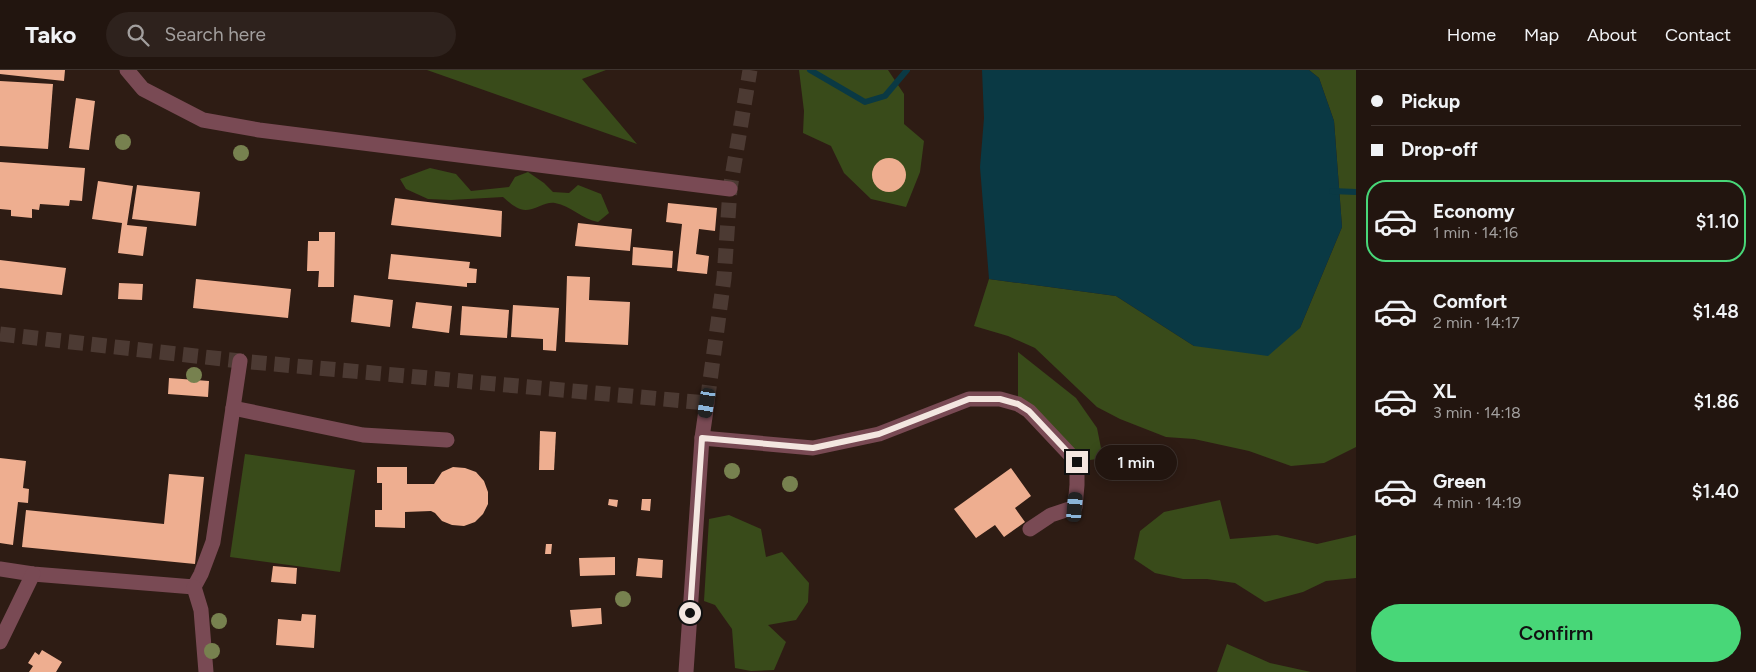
<!DOCTYPE html>
<meta charset="utf-8">
<style>
:root{--surface:#22150f;--page:#2e221d;--text:#f1f3f6;--muted:#a29f9e;--line:#3f342f;--accent:#48d778}
body{margin:0;font-family:Figtree,sans-serif;background:var(--page);color:var(--text);height:100vh;display:flex;flex-direction:column;font-size:19px;white-space:nowrap}
*{box-sizing:border-box;margin:0}
p{font-size:16px;color:var(--muted)}
.icon{flex:none;width:28px;height:28px;fill:none;stroke:currentColor;stroke-width:2;stroke-linecap:round;stroke-linejoin:round}
.map{position:relative;flex:1;overflow:hidden}
.details{display:flex;flex-direction:column;background:var(--surface);width:400px}
.details>*{flex:none}
.hud{display:grid;align-content:center;height:110px;padding:0 15px;background:var(--surface)}
.end{position:absolute;width:22px;height:22px;margin:-11px;border:6px solid #f3e6e0;background:#111;box-shadow:0 0 0 2px #111}
.from{border-radius:50%}
.bubble{position:absolute;height:35px;border-radius:18px;background:var(--surface);box-shadow:0 2px 12px #0003,0 0 0 1px var(--line);font-size:16px;font-weight:600;line-height:35px;text-align:center}
.car{position:absolute;width:15px;height:30px;margin:-15px -8px;border-radius:6px;box-shadow:0 0 4px 1px #0007;background:linear-gradient(#222 24%,#8ab4d8 0 40%,#222 0 76%,#8ab4d8 0 86%,#222 0)}
.hud b{display:flex;align-items:center;gap:18px;height:48px;font-size:19px}
.hud b+b{border-top:1px solid var(--line)}
.hud i{width:12px;height:12px;background:var(--text)}
ul{padding:0;list-style:none}
li{display:flex;align-items:center;gap:15px;height:82px;margin:0 10px 8px;padding:0 5px;border:2px solid transparent;border-radius:20px}
li div{flex:1}
li b{display:block;font-size:19px}
li em{font-style:normal;font-weight:600}
li.on{border-color:var(--accent)}
li>.icon{width:45px;height:45px;stroke-width:1.5}
.action{display:flex;gap:10px;margin-top:auto;padding:10px 15px}
.action a{flex:1;height:58px;border-radius:30px;background:var(--accent);color:#111;font-size:20px;font-weight:600;line-height:58px;text-align:center}
header{display:flex;align-items:center;gap:30px;box-sizing:border-box;height:70px;padding:0 25px;background:var(--surface);border-bottom:1px solid var(--line)}
header strong{font-size:24px}
nav{display:flex;gap:28px;margin-inline-start:auto;font-size:18px}
.search{width:350px;height:45px;background:var(--page);display:flex;align-items:center;gap:12px;box-sizing:border-box;padding:0 18px;border-radius:28px;color:var(--muted);font-size:19px}
main{display:flex;flex:1;min-height:0}
.map>svg:first-child{display:block}
.green{fill:#394b1a}
.water{fill:#0a3944}
.lines{fill:none;stroke-linecap:round;stroke-linejoin:round}
.stream{stroke:#0a3944;stroke-width:6}
.building{fill:#eeae90}
.minor-tunnel{stroke:#4c3a33;stroke-width:15;stroke-dasharray:15 8;stroke-linecap:butt}
.minor{stroke:#794a54;stroke-width:15}
.tree{fill:#77814f}
.route{stroke:#f3e6e0;stroke-width:6}
</style>
<header>
<strong>Tako</strong>
<div class="search"><svg class="icon" aria-label="search" viewBox="0 0 24 24"><circle cx="10" cy="10" r="6"/><path d="M15 15l6 6"/></svg>Search here</div>
<nav><a>Home</a><a>Map</a><a>About</a><a>Contact</a></nav>
</header>
<main>
<div class="map">
<svg width="1356" height="602" viewBox="0 0 1356 602">
<rect width="100%" height="100%" fill="#2e1c14"/>
<!-- green -->
<g class="green">
<path d="M 427,0 L 606,0 L 582,9 L 637,74 Z"/>
<path d="M 799,0 L 888,0 L 904,24 L 904,54 L 924,71 L 920,102 L 906,137 L 871,129 L 844,103 L 831,76 L 803,63 L 804,41 Z"/>
<path d="M 1309,0 L 1356,0 L 1356,377 L 1324,393 L 1291,396 L 1249,381 L 1194,369 L 1166,367 L 1120,349 L 1097,337 L 1035,278 L 1008,266 L 974,256 L 989,209 L 1116,226 L 1194,276 L 1300,258 L 1342,157 L 1334,51 L 1319,8 Z"/>
<path d="M 430,98 L 456,104 L 471,121 L 509,117 L 515,107 L 528,102 L 544,113 L 553,122 L 569,123 L 578,115 L 601,124 L 609,143 L 598,152 C 582,149 571,136 555,133 C 550,132 545,134 540,136 C 522,144 517,139 503,127 L 451,130 L 428,129 L 406,119 L 400,109 Z"/>
<path d="M 1018,282 L 1076,328 L 1097,358 L 1103,388 L 1077,392 L 1018,334 Z"/>
<path d="M 245,384 L 355,400 L 340,502 L 230,487 Z"/>
<path d="M 1220,430 L 1230,469 L 1277,465 L 1317,474 L 1356,465 L 1356,508 L 1326,511 L 1303,522 L 1265,532 L 1235,513 L 1207,509 L 1183,509 L 1155,503 L 1134,489 L 1140,461 L 1164,442 Z"/>
<path d="M 729,445 L 761,459 L 766,487 L 782,482 L 809,513 L 808,532 L 796,550 L 768,555 L 786,572 L 774,600 L 751,601 L 735,598 L 732,559 L 715,535 L 704,531 L 709,449 Z"/>
<path d="M 1227,574 L 1270,593 L 1311,602 L 1217,602 Z"/>
</g>
<!-- water -->
<path class="water" d="M 982,0 L 1309,0 L 1319,8 L 1334,51 L 1342,157 L 1300,258 L 1268,286 L 1194,276 L 1116,226 L 989,209 L 980,97 L 984,48 Z"/>
<g class="lines">
<!-- stream -->
<g class="stream">
<path d="M 810,0 L 865,32 L 885,26 L 907,0"/>
<path d="M 1332,121 L 1356,122"/>
</g>
</g>
<!-- building -->
<g class="building">
<path d="M 0,0 L 65,0 L 64,11 L 0,4 Z"/>
<path d="M 0,11 L 53,14 L 48,79 L 0,76 Z"/>
<path d="M 76,28 L 95,31 L 89,80 L 69,78 Z"/>
<circle cx="889" cy="105" r="17"/>
<path d="M 0,92 L 85,98 L 82,131 L 70,130 L 69,136 L 40,134 L 39,140 L 32,139 L 32,148 L 11,146 L 11,140 L 0,139 Z"/>
<path d="M 98,111 L 133,116 L 127,155 L 147,157 L 143,186 L 118,183 L 122,153 L 92,149 Z"/>
<path d="M 137,115 L 200,122 L 196,156 L 132,149 Z"/>
<path d="M 395,128 L 502,141 L 501,167 L 391,155 Z"/>
<path d="M 668,133 L 717,138 L 715,161 L 699,159 L 696,184 L 709,186 L 707,204 L 677,201 L 682,154 L 666,152 Z"/>
<path d="M 578,153 L 632,159 L 630,181 L 575,176 Z"/>
<path d="M 319,162 L 335,162 L 334,217 L 318,217 L 319,201 L 307,201 L 308,171 L 319,171 Z"/>
<path d="M 633,177 L 673,181 L 672,198 L 632,195 Z"/>
<path d="M 391,184 L 470,192 L 469,198 L 477,199 L 476,213 L 467,213 L 467,217 L 388,209 Z"/>
<path d="M 0,190 L 66,198 L 62,225 L 0,218 Z"/>
<path d="M 567,206 L 590,207 L 589,230 L 630,232 L 628,275 L 565,272 Z"/>
<path d="M 196,209 L 291,219 L 288,248 L 193,238 Z"/>
<path d="M 119,213 L 143,214 L 142,230 L 118,229 Z"/>
<path d="M 354,225 L 393,230 L 390,257 L 351,252 Z"/>
<path d="M 416,232 L 452,236 L 449,263 L 412,258 Z"/>
<path d="M 513,235 L 559,238 L 556,281 L 543,280 L 543,269 L 511,267 Z"/>
<path d="M 462,236 L 509,240 L 507,268 L 460,265 Z"/>
<path d="M 169,308 L 209,311 L 208,327 L 168,324 Z"/>
<path d="M 540,361 L 556,362 L 554,400 L 539,400 Z"/>
<path d="M 0,388 L 26,391 L 23,418 L 29,419 L 28,433 L 18,432 L 13,475 L 0,473 Z"/>
<path d="M 377,397 L 407,397 L 407,414 L 434,414 L 442,402 L 453,397 L 465,398 L 476,402 L 484,411 L 488,422 L 488,434 L 483,444 L 475,452 L 464,456 L 452,455 L 442,451 L 435,443 L 431,441 L 405,442 L 405,458 L 375,457 L 375,440 L 382,440 L 382,413 L 377,413 Z"/>
<path d="M 1011,398 L 1031,426 L 1015,438 L 1025,452 L 1004,467 L 995,455 L 976,468 L 954,439 Z"/>
<path d="M 169,404 L 204,407 L 195,494 L 22,477 L 26,440 L 164,454 Z"/>
<path d="M 609,429 L 618,430 L 617,437 L 608,435 Z"/>
<path d="M 642,429 L 651,429 L 650,441 L 641,440 Z"/>
<path d="M 546,474 L 552,474 L 551,484 L 545,484 Z"/>
<path d="M 615,487 L 615,505 L 580,506 L 579,488 Z"/>
<path d="M 638,488 L 663,490 L 662,508 L 636,506 Z"/>
<path d="M 273,496 L 297,498 L 296,514 L 271,512 Z"/>
<path d="M 601,538 L 602,554 L 572,557 L 570,540 Z"/>
<path d="M 302,544 L 316,545 L 314,578 L 276,575 L 278,549 L 301,551 Z"/>
<path d="M 42,580 L 62,592 L 56,602 L 29,602 L 33,596 L 28,593 L 35,582 L 39,585 Z"/>
</g>
<g class="lines">
<!-- minor-tunnel -->
<path class="minor-tunnel" d="M 0,264 L 240,291 L 707,333 L 724,208 L 730,119 L 750,0"/>
<!-- minor -->
<g class="minor">
<path d="M 127,0 L 143,19 L 203,50 L 259,60 L 730,119"/>
<path d="M 233,338 L 363,365 L 447,370"/>
<path d="M 702,368 L 813,378 L 879,364 L 969,329 L 1000,329 L 1018,334 L 1029,341 L 1077,392 L 1077,415 L 1075,437 L 1051,445 L 1030,459"/>
<path d="M 0,499 L 33,504 L 194,517 L 201,504 L 213,472 L 240,291"/>
<path d="M 194,517 L 201,540 L 206,602"/>
<path d="M 0,572 L 33,504"/>
<path d="M 686,602 L 702,368 L 707,333"/>
</g>
</g>
<!-- trees -->
<g class="tree">
<circle cx="123" cy="72" r="8"/>
<circle cx="241" cy="83" r="8"/>
<circle cx="194" cy="305" r="8"/>
<circle cx="732" cy="401" r="8"/>
<circle cx="790" cy="414" r="8"/>
<circle cx="623" cy="529" r="8"/>
<circle cx="219" cy="551" r="8"/>
<circle cx="212" cy="581" r="8"/>
</g>
<g class="lines">
<!-- route -->
<path class="route" d="M 690,543 L 702,368 L 813,378 L 879,364 L 969,329 L 1000,329 L 1018,334 L 1029,341 L 1077,392"/>
</g>
</svg>
<i class="end from" style="left:690px;top:543px"></i>
<i class="end" style="left:1077px;top:392px"></i>
<div class="bubble" style="left:1095px;top:375px;width:82px">1 min</div>
<i class="car" style="left:707px;top:333px;rotate:189deg"></i>
<i class="car" style="left:1075px;top:437px;rotate:5deg"></i>
</div>
<section class="details">
<div class="hud">
<b><i class="from"></i>Pickup</b>
<b><i></i>Drop-off</b>
</div>
<ul>
<li class="on"><svg class="icon" aria-label="car" viewBox="0 0 24 24"><path d="M5 17H2v-5l4-1 3-4h7l3 4 3 1v5h-3M9 17h6M6 11h13"/><circle cx="7" cy="17" r="2"/><circle cx="17" cy="17" r="2"/></svg><div><b>Economy</b><p>1 min · 14:16</p></div><em>$1.10</em></li>
<li><svg class="icon" aria-label="car" viewBox="0 0 24 24"><path d="M5 17H2v-5l4-1 3-4h7l3 4 3 1v5h-3M9 17h6M6 11h13"/><circle cx="7" cy="17" r="2"/><circle cx="17" cy="17" r="2"/></svg><div><b>Comfort</b><p>2 min · 14:17</p></div><em>$1.48</em></li>
<li><svg class="icon" aria-label="car" viewBox="0 0 24 24"><path d="M5 17H2v-5l4-1 3-4h7l3 4 3 1v5h-3M9 17h6M6 11h13"/><circle cx="7" cy="17" r="2"/><circle cx="17" cy="17" r="2"/></svg><div><b>XL</b><p>3 min · 14:18</p></div><em>$1.86</em></li>
<li><svg class="icon" aria-label="car" viewBox="0 0 24 24"><path d="M5 17H2v-5l4-1 3-4h7l3 4 3 1v5h-3M9 17h6M6 11h13"/><circle cx="7" cy="17" r="2"/><circle cx="17" cy="17" r="2"/></svg><div><b>Green</b><p>4 min · 14:19</p></div><em>$1.40</em></li>
</ul>
<div class="action"><a>Confirm</a></div>
</section>
</main>
